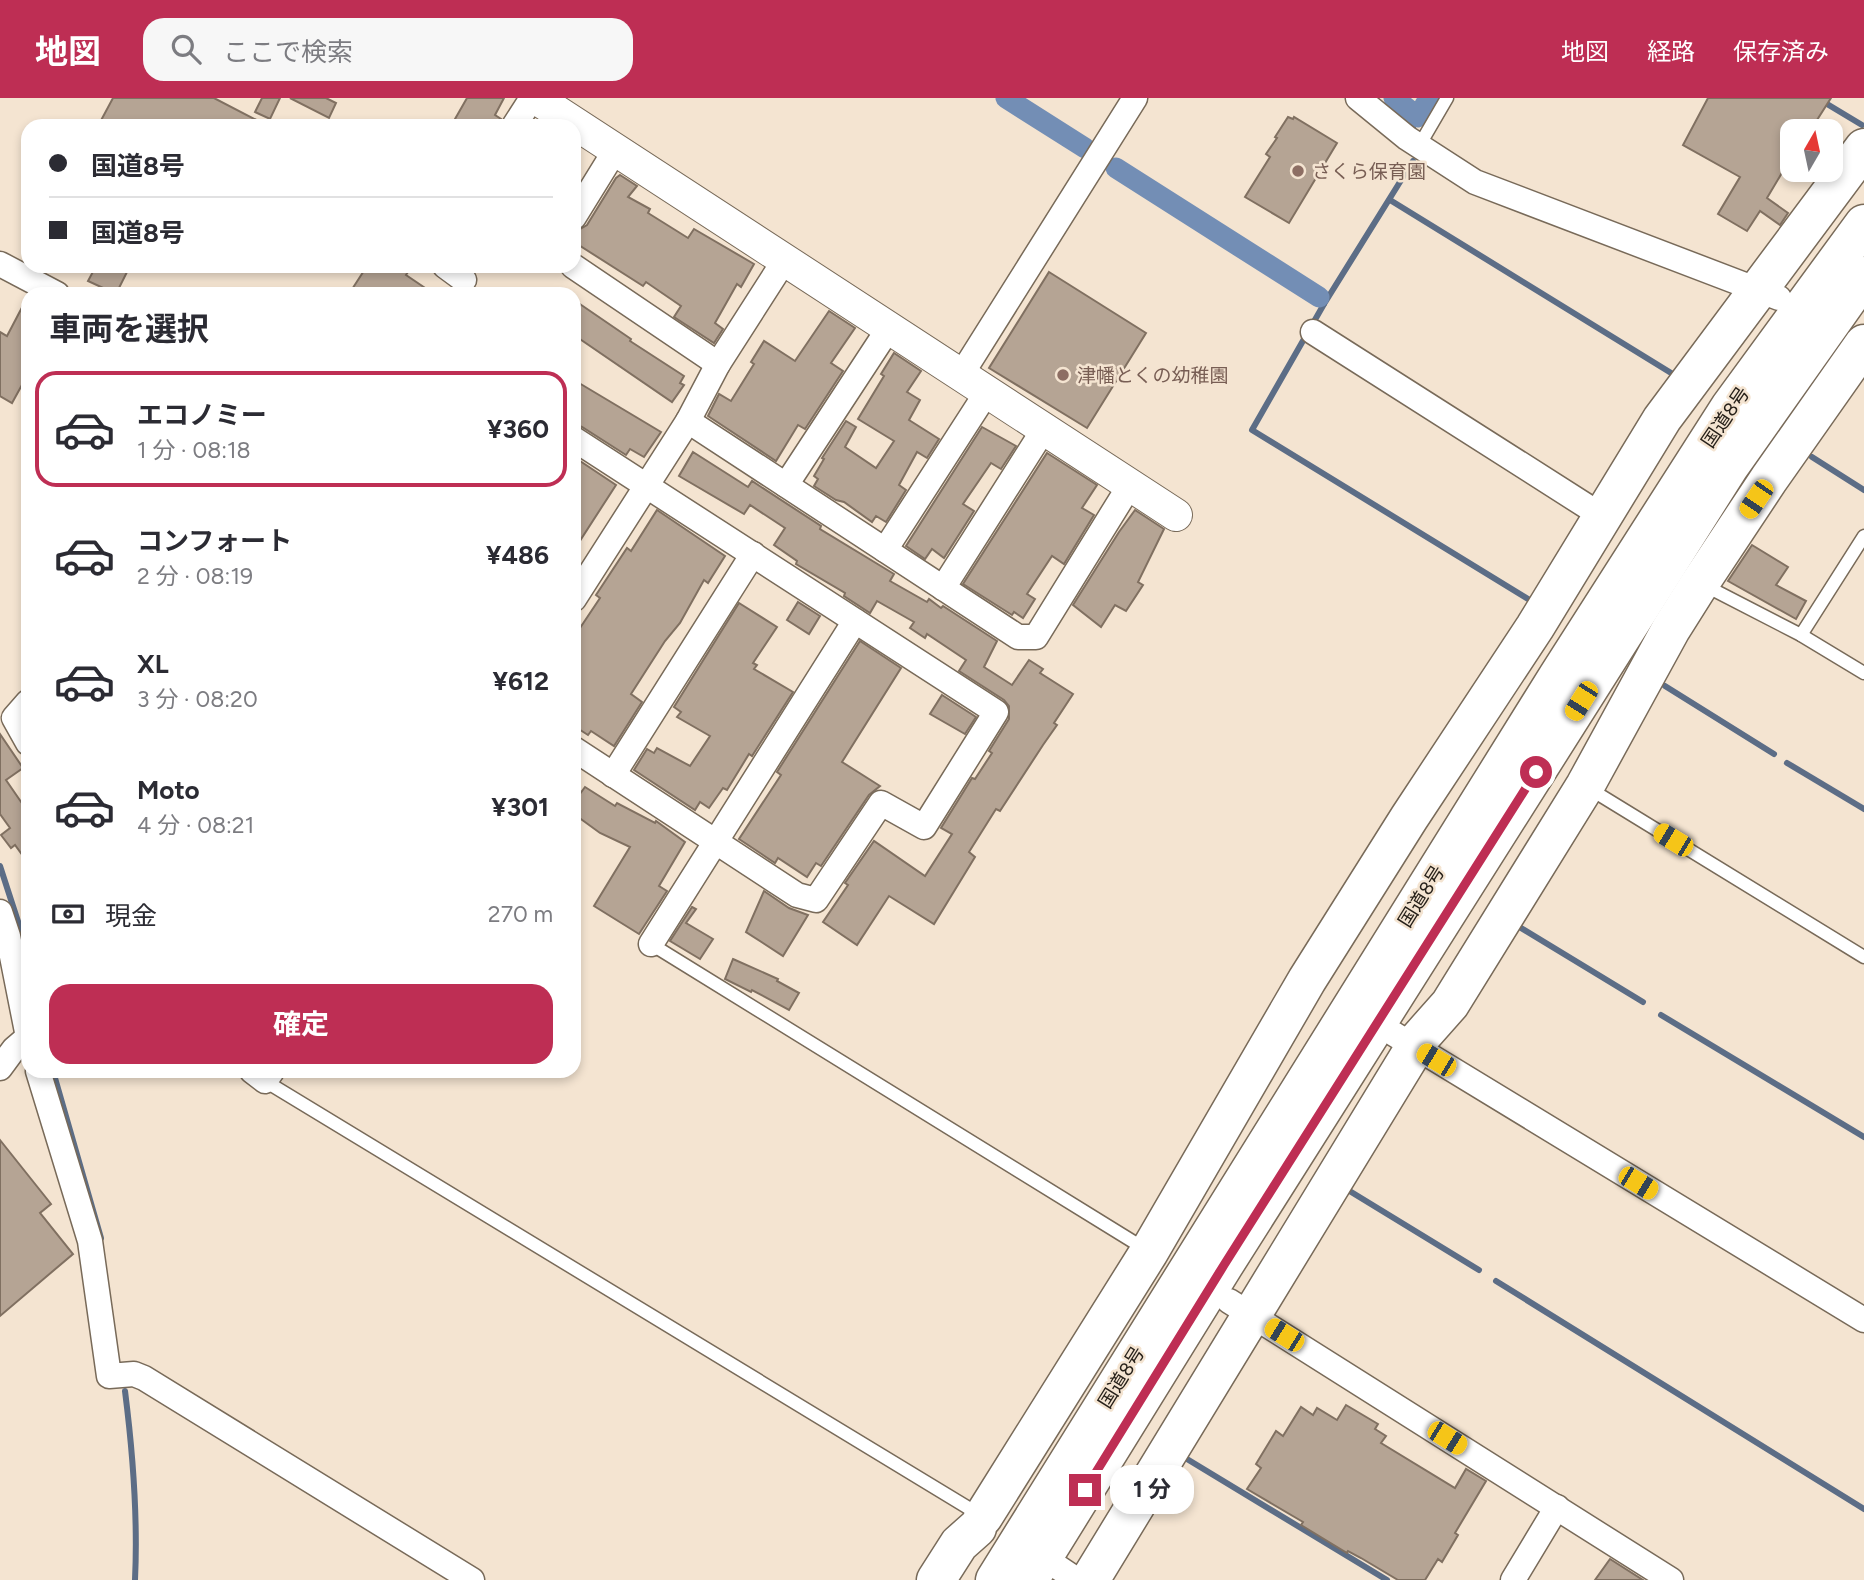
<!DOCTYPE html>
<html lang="ja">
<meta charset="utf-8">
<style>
:root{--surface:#fff;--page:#f7f7f7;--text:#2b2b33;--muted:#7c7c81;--line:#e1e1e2;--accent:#be2e54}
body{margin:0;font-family:Figtree,"Noto Sans JP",sans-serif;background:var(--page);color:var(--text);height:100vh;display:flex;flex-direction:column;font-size:26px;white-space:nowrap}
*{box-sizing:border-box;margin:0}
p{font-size:23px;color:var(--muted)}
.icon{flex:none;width:38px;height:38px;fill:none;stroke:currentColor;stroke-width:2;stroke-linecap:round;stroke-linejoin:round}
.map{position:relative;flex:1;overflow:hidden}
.side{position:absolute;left:21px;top:189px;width:560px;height:791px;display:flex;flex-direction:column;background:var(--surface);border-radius:21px;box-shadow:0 4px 10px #0003}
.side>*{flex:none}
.top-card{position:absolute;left:21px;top:21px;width:560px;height:154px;border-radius:21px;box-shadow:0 4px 10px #0003;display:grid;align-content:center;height:154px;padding:0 28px;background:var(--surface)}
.needle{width:46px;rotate:9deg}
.buttons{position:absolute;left:1780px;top:21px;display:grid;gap:14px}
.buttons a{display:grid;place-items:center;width:63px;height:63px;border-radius:14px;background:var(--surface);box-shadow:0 4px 10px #0003;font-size:35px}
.end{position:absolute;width:32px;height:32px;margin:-16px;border:9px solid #be2e54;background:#fff;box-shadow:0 0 0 4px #fff}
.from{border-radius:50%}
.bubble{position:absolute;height:49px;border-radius:21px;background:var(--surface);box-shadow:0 4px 10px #0003;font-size:23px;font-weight:700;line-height:49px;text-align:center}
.car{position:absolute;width:21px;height:42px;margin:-21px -10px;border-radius:9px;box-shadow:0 0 5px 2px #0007;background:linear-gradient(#f5c518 24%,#345 0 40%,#f5c518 0 76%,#345 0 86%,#f5c518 0)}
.top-card b{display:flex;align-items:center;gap:24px;height:66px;font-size:26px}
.top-card b+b{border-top:2px solid var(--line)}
.top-card i{width:18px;height:18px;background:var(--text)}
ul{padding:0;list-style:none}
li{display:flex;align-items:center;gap:21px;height:116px;margin:0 14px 10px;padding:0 14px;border:4px solid transparent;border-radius:21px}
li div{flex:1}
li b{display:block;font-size:26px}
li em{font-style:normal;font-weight:700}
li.current{border-color:var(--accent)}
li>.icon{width:63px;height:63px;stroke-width:1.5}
h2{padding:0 28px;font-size:32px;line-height:84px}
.pay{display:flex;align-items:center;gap:18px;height:77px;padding:0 28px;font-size:26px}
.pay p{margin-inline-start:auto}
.cta{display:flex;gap:14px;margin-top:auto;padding:14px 28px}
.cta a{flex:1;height:80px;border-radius:21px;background:var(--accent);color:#fff;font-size:28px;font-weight:700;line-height:80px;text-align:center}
header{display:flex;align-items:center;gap:42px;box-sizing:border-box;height:98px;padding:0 35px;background:var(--accent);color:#fff}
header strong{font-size:33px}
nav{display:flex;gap:38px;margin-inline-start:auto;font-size:24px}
.search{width:490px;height:63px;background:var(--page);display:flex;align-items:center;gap:18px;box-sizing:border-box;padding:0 24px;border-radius:21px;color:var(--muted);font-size:26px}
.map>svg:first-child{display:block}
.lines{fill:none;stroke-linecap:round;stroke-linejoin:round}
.stream{stroke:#5c6d86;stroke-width:6}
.canal{stroke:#738eb5;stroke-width:21}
.building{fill:#b5a494;stroke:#807061;stroke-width:2}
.service-casing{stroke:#786a59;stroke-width:15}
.minor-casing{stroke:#786a59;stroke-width:27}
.tertiary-casing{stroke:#786a59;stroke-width:34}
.trunk-casing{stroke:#786a59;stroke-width:41}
.service{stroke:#fff;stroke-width:12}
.minor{stroke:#fff;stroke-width:24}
.tertiary{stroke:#fff;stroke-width:32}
.trunk{stroke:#fff;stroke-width:38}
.route{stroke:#be2e54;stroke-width:9}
.education-dot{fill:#8d6e63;stroke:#f4e4d1;stroke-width:2.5}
.labels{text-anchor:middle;stroke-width:5;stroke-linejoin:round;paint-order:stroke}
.education-label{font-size:19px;fill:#785e54;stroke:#f4e4d1;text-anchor:start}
.street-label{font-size:19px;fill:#27211a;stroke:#f4e4d1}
</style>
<header>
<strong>地図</strong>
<div class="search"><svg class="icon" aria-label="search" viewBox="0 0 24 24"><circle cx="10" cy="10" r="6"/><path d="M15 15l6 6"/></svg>ここで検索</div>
<nav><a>地図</a><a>経路</a><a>保存済み</a></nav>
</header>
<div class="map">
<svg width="1864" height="1482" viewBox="0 0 1864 1482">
<rect width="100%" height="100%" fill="#f4e4d1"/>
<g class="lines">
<!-- stream -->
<g class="stream">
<path d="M 1817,0 L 1862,27"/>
<path d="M 1413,29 L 1418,19"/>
<path d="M 1390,102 L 1676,278"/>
<path d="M 1319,199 L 1324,206 L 1252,332 L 1533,504"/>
<path d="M 1324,206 L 1413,63"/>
<path d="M 1812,359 L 1864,392"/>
<path d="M 1665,588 L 1774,656"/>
<path d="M 1787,665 L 1864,711"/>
<path d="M 0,768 L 24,842 L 28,863"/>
<path d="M 1516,827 L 1643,904"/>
<path d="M 1661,917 L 1864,1039"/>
<path d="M 53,973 L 101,1140"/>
<path d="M 1343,1089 L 1479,1172"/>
<path d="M 1496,1183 L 1864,1411"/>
<path d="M 125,1293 C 133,1356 138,1419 135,1482"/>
<path d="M 1182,1358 L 1387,1482"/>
</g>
<!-- canal -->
<g class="canal">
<path d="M 1006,0 L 1085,50"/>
<path d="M 1394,0 L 1418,19 L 1429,0"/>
<path d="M 1116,70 L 1319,199"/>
</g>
</g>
<!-- building -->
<g class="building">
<path d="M 113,0 L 214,0 L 268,28 L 98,28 Z"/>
<path d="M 262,0 L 280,0 L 270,21 L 255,14 Z"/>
<path d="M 290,0 L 326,0 L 336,5 L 329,20 Z"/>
<path d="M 467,0 L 504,0 L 495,17 L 501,21 L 499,28 L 451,28 Z"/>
<path d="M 1708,0 L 1831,0 L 1810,33 L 1792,33 L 1792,58 L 1767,100 L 1788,115 L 1780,127 L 1760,113 L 1747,133 L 1718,116 L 1740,79 L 1683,47 Z"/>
<path d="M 1288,19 L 1293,21 L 1294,19 L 1337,45 L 1289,125 L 1245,99 L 1270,59 L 1266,56 L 1277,40 L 1275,39 Z"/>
<path d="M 620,77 L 637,88 L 628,99 L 650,111 L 648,115 L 688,140 L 694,131 L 754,166 L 741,189 L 737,186 L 715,225 L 723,231 L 714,245 L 674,219 L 681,208 L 646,184 L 643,188 L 574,144 L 575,134 L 587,127 L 616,80 Z"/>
<path d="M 96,168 L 130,168 L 116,196 L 88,183 Z"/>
<path d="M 367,168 L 412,168 L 406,177 L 434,196 L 349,196 Z"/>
<path d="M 1049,174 L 1146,235 L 1087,330 L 989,270 Z"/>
<path d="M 28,198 L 28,276 L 12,305 L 0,298 L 0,234 L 7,238 Z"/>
<path d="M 574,202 L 631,241 L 630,243 L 684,278 L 680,285 L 684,287 L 672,304 L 574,237 Z"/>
<path d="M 829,213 L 855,230 L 831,265 L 843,273 L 805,331 L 798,327 L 776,363 L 708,318 L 719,296 L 731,303 L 754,266 L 751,264 L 764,243 L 795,263 Z"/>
<path d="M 894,255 L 921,273 L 907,294 L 920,302 L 909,322 L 939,341 L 927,360 L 917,354 L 899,387 L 906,392 L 886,424 L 876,418 L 872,424 L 844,404 L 836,402 L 814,388 L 818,381 L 814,378 L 824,361 L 822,360 L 846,323 L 856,329 L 845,349 L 876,370 L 894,343 L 858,321 L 884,278 L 881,276 Z"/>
<path d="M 574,282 L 661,334 L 644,359 L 630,351 L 626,357 L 582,329 L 574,326 Z"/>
<path d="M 982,329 L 1016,348 L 1001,371 L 991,365 L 963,406 L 974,413 L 944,460 L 932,451 L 925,461 L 906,448 Z"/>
<path d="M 693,354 L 748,389 L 752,383 L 821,428 L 820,431 L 894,476 L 890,483 L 927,504 L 929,501 L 941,510 L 943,508 L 997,543 L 984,569 L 1012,587 L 1029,562 L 1043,571 L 1040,575 L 1073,596 L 1054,625 L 1057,627 L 1043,647 L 1000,713 L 996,711 L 969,754 L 975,759 L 934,826 L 889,798 L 857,847 L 823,824 L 848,787 L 845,785 L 874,743 L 925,778 L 952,736 L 941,730 L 972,680 L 975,681 L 992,655 L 989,653 L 1009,621 L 1009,608 L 1004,602 L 959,573 L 966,562 L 927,536 L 925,540 L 910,530 L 914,524 L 877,503 L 870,515 L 844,498 L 845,495 L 796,466 L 797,463 L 774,447 L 785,430 L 750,407 L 744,416 L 679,378 Z"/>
<path d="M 1047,355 L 1097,387 L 1082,410 L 1094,417 L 1064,466 L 1052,458 L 1027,496 L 1035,501 L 1023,520 L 1014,514 L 1012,517 L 963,486 Z"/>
<path d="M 574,359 L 616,387 L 574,452 Z"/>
<path d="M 657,412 L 725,458 L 708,485 L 704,482 L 680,525 L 665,543 L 631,596 L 642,604 L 614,648 L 591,633 L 588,637 L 574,628 L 574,539 L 600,500 L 596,497 L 627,450 L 631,453 Z"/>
<path d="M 1135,412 L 1164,431 L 1138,484 L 1143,487 L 1126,513 L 1115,507 L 1101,529 L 1073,507 L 1119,434 Z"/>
<path d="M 1752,447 L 1788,469 L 1776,487 L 1806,503 L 1796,521 L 1728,483 Z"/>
<path d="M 798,504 L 820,518 L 809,536 L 787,522 Z"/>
<path d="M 739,505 L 777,529 L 753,565 L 757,567 L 754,571 L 793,594 L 752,658 L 749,656 L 727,692 L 723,690 L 709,710 L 700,704 L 695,712 L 634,672 L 647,651 L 654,655 L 657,650 L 690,668 L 710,638 L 677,619 L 681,614 L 674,609 Z"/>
<path d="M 860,543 L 901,570 L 842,664 L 880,688 L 869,697 L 821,768 L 816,765 L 807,779 L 778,760 L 775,765 L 739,741 L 781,677 L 777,674 Z"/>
<path d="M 942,597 L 976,619 L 965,636 L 930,616 Z"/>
<path d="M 0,636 L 23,670 L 6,682 L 28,714 L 28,765 L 15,747 L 11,750 L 1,737 L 10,730 L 0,716 Z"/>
<path d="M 585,689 L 615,708 L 617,705 L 655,725 L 656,723 L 685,744 L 659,788 L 667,793 L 639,836 L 594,808 L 630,749 L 600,735 L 574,716 L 574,704 Z"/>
<path d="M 764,793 L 789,810 L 808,817 L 783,858 L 746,834 Z"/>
<path d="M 692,809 L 696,811 L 686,825 L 713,841 L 700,861 L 670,843 Z"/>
<path d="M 733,861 L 778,881 L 777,883 L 799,895 L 789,912 L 752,892 L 751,894 L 725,881 Z"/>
<path d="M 0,1042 L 51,1106 L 40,1115 L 73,1156 L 0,1218 Z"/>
<path d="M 1346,1307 L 1378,1326 L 1375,1331 L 1386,1338 L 1381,1345 L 1455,1390 L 1466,1371 L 1486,1383 L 1455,1435 L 1458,1437 L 1442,1464 L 1438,1461 L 1425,1482 L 1398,1482 L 1361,1460 L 1348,1453 L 1347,1455 L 1301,1427 L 1303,1424 L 1247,1391 L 1261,1370 L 1256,1366 L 1276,1333 L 1283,1338 L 1301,1309 L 1313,1317 L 1317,1310 L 1337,1322 Z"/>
<path d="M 1610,1461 L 1643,1482 L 1595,1482 Z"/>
</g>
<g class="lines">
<!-- service casing -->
<g class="service-casing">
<g id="service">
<path d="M 1419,48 L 1447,0"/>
<path d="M 1702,486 L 1801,537 L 1864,575"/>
<path d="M 1801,537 L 1864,438"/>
<path d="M 1590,691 L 1864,859"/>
<path d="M 651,846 L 1145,1151"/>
<path d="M 265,983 L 980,1417"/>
</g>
</g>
<!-- minor casing -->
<g class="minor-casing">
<g id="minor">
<path d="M 1358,0 L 1407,40 L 1475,84 L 1779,200"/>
<path d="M 514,28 L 532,0"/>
<path d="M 574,119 L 616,51"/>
<path d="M 0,166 L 57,196"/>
<path d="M 445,168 L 464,182"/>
<path d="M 573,168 L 718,266"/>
<path d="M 1313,234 L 1602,418"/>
<path d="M 961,277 L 1135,0"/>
<path d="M 688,323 L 1018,539 L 1036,539 L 1130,387"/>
<path d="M 574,341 L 996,614 L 924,729 L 881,705 L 816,802 L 797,797 L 574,651"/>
<path d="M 786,387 L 889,230"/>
<path d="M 885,452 L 987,294"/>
<path d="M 943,490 L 1044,331"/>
<path d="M 574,501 L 688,323 L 718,266 L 784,163"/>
<path d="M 28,604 L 14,620 L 28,645"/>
<path d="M 613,677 L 753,456"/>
<path d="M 0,814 L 8,838 L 28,939"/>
<path d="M 651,846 L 855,523"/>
<path d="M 1394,936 L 1864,1222"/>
<path d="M 0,970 L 14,951 L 28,939"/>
<path d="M 38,973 L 90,1143 L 109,1278 L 134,1276 L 144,1280 L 472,1482"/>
<path d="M 252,973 L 265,983 L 272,973"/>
<path d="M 1229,1203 L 1671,1482"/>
<path d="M 1059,1470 L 1077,1482"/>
<path d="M 1513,1482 L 1557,1409"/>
</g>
</g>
<!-- tertiary casing -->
<g class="tertiary-casing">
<path id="tertiary" d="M 536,0 L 1176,417"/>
</g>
<!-- trunk casing -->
<g class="trunk-casing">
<g id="trunk">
<path d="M 1419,941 L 1450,906 L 1585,688 L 1671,531 L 1700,485 L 1769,381 L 1864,246"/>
<path d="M 983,1419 L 1149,1154 L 1307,882 L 1409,720 L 1535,529 L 1662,321 L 1864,50"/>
<path d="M 936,1482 L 959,1446 L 977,1430"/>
<path d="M 995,1482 L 1558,578 L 1730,309 L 1864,126"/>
<path d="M 1029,1482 L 1224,1167 L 1729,369 L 1864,178"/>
<path d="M 1090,1482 L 1415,949"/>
</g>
</g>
<!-- service -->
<use href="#service" class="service"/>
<!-- minor -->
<use href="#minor" class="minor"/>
<!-- tertiary -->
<use href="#tertiary" class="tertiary"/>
<!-- trunk -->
<use href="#trunk" class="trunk"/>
</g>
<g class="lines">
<!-- route -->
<path class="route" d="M 1085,1392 L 1224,1167 L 1536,674"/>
</g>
<!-- markers -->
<g class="education-dot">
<circle cx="1298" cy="73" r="7"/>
<circle cx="1063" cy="277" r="7"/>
</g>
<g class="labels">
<!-- education labels -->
<g class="education-label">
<text x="1312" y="80">さくら保育園</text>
<text x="1077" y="284">津幡とくの幼稚園</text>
</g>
<!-- street labels -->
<g class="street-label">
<text transform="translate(1725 319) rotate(-56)" y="7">国道8号</text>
<text transform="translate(1421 798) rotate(-58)" y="7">国道8号</text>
<text transform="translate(1121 1279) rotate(-58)" y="7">国道8号</text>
</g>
</g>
</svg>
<div class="buttons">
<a><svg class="needle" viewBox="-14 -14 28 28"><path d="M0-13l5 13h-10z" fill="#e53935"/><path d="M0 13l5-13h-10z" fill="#7c7c81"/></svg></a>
</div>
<i class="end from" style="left:1536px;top:674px"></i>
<i class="end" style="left:1085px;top:1392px"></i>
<div class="bubble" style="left:1110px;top:1367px;width:84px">1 分</div>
<i class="car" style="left:1756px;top:401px;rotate:214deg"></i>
<i class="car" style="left:1581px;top:603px;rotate:212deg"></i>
<i class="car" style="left:1673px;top:742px;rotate:301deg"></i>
<i class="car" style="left:1436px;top:962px;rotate:301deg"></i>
<i class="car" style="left:1638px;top:1085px;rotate:121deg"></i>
<i class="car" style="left:1284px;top:1237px;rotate:302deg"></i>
<i class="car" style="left:1447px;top:1340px;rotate:122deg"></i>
<div class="top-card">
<b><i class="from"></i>国道8号</b>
<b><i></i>国道8号</b>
</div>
<section class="side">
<h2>車両を選択</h2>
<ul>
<li class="current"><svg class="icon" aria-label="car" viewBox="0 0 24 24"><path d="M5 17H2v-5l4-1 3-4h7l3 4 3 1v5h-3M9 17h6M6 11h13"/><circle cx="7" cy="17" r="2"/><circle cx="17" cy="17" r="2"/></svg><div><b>エコノミー</b><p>1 分 · 08:18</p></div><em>¥360</em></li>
<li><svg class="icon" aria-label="car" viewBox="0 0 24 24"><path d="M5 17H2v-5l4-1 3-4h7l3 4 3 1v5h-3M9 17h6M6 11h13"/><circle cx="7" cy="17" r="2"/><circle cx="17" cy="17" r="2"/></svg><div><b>コンフォート</b><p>2 分 · 08:19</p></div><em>¥486</em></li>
<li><svg class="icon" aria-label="car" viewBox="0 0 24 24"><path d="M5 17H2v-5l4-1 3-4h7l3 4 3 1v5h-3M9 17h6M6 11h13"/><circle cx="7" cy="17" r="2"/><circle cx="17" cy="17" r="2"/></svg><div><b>XL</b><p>3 分 · 08:20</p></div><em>¥612</em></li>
<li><svg class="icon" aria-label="car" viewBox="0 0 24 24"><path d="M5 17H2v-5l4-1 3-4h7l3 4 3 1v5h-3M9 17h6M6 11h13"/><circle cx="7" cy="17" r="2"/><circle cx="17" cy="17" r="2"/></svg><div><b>Moto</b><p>4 分 · 08:21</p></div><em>¥301</em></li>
</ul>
<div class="pay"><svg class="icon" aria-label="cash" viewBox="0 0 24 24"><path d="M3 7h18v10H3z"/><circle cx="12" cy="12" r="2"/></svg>現金<p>270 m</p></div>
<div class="cta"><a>確定</a></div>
</section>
</div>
